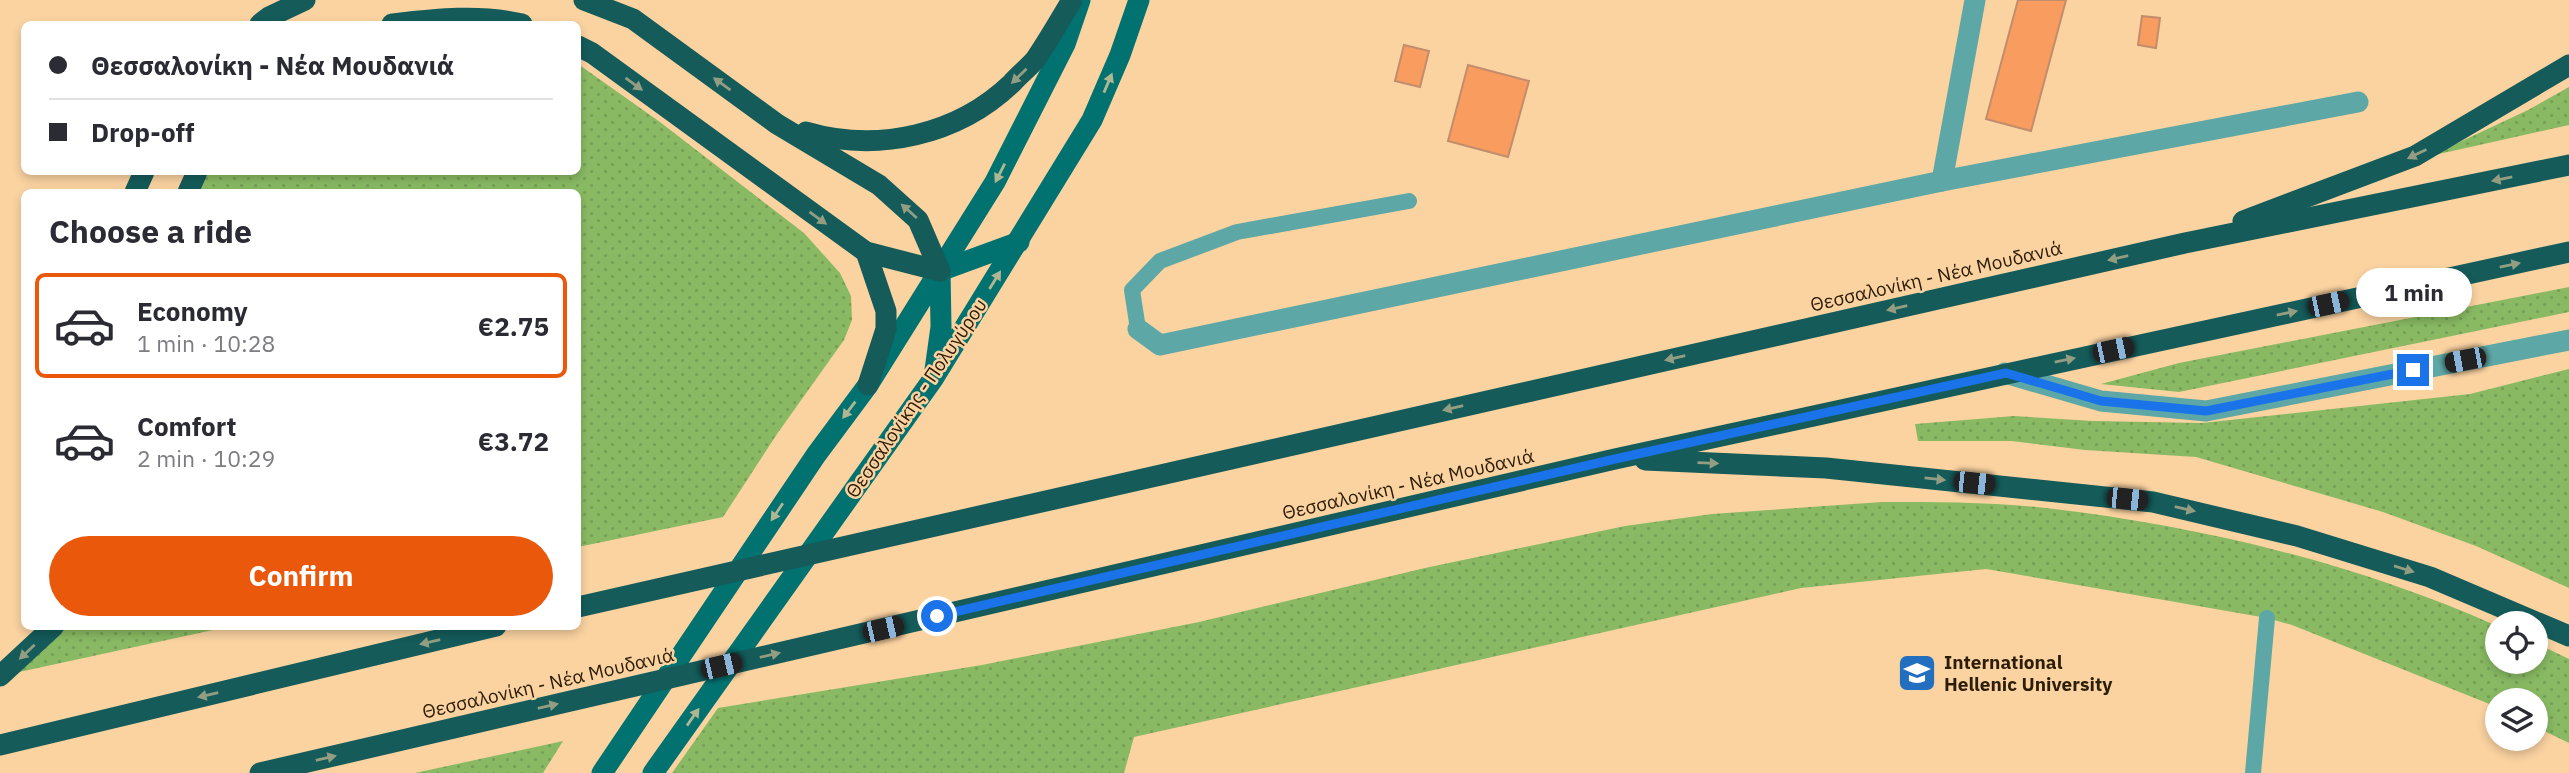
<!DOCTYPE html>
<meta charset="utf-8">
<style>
:root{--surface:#fff;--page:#f7f7f7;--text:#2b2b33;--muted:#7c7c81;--line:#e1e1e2;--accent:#ea580c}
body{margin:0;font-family:"IBM Plex Sans",sans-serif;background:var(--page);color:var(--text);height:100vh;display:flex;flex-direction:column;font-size:26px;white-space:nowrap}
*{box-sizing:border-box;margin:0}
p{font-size:23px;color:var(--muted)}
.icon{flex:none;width:38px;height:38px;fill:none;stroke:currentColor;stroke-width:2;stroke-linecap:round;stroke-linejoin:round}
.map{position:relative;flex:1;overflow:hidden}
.details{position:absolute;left:21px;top:189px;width:560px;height:441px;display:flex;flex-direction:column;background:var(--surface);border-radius:10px;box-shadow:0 4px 10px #0003}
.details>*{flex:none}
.banner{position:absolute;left:21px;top:21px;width:560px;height:154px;border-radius:10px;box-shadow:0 4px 10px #0003;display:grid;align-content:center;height:154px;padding:0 28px;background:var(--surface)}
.fabs{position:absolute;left:2485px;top:611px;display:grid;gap:14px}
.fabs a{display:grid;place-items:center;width:63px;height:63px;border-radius:50%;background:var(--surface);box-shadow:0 4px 10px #0003;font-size:35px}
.end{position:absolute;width:32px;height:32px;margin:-16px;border:9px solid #1a73e8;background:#fff;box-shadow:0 0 0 4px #fff}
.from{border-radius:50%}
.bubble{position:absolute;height:49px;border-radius:24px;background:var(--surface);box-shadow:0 4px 10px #0003;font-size:23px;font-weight:700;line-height:49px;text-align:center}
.car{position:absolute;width:21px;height:42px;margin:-21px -10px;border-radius:9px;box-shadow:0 0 5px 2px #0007;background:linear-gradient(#222 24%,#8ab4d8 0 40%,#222 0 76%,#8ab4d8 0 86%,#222 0)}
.banner b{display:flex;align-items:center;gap:24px;height:66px;font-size:26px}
.banner b+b{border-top:2px solid var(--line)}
.banner i{width:18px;height:18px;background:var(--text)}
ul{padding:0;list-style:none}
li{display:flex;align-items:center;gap:21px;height:105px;margin:0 14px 10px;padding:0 14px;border:4px solid transparent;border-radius:10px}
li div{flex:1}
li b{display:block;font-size:26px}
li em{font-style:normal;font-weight:700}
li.active{border-color:var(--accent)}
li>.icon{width:63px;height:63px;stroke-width:1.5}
h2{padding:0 28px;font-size:32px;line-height:84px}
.cta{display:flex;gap:14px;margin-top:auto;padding:14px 28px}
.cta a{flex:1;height:80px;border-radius:42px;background:var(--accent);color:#fff;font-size:28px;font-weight:700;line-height:80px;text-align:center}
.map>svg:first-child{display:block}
.grass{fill:url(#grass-dots)}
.building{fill:#f89c60;stroke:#c18d6c;stroke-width:2}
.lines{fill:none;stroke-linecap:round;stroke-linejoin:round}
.lane{stroke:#5da8a6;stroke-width:16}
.street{stroke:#5da8a6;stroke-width:21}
.primary{stroke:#017270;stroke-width:21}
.highway{stroke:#145b5a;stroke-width:21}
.oneway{fill:#939d81}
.oneway2{fill:#b0b692}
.route{stroke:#1a73e8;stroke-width:9}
.labels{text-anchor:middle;stroke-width:5;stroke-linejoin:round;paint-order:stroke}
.street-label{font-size:19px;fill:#2c1d09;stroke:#fbd3a1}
.poi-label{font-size:19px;font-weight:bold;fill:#2c1d09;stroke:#fbd3a1;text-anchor:start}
</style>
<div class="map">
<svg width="2569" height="773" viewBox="0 0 2569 773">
<defs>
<pattern id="grass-dots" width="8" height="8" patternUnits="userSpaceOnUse" patternTransform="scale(1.75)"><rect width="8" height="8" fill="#89ba63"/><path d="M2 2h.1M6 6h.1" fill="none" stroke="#769f55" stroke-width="1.8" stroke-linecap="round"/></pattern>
</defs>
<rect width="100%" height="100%" fill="#fbd3a1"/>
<!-- grass -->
<g class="grass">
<path d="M 578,64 L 660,122 L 804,233 L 840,273 L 851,296 L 852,320 L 844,340 L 777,434 L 723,517 L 578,547 L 578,192 L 194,192 L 204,172 L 578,172 Z"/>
<path d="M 2569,87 L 2569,125 L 2430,156 L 2528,110 Z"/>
<path d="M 2569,287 L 2569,312 L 2179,392 L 2101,384 L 2179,363 Z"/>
<path d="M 2569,369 L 2569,588 L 2476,546 L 2383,512 L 2196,457 L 2085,450 L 2011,441 L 1918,441 L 1915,424 L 2014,416 L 2093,421 L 2202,423 L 2470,394 Z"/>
<path d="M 1882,502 C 1937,502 1992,502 2046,508 C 2201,526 2355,563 2497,626 L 2497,662 L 2536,662 L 2536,643 L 2569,659 L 2569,743 L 2536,727 L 2536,700 L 2497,700 L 2497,707 L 2292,625 L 2267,618 L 1986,569 L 1801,588 L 1134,737 L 1124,773 L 672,773 L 718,708 L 982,665 L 1199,622 L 1425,568 L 1625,526 L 1712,514 Z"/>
<path d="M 59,627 L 227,627 L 10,674 Z"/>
<path d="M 563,741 L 543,773 L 415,773 Z"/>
</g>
<!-- building -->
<g class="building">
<path d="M 2018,0 L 2066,0 L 2031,131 L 1986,119 Z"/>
<path d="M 2142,16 L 2160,18 L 2156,48 L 2138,45 Z"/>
<path d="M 1404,45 L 1429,51 L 1420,87 L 1395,81 Z"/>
<path d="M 1468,65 L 1529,81 L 1508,157 L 1448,141 Z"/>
</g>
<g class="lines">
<!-- lane -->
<g class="lane">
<path d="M 1138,329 L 1132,290 L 1160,261 L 1237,232 L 1409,201"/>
<path d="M 2253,773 L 2267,618"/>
</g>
<!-- street -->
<g class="street">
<path d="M 1975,0 L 1942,181 L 2358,102"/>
<path d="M 1138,329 L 1160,345 L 1942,181"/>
<path d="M 2005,373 L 2101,401 L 2206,411 L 2569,340"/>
</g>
<!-- primary -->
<g class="primary">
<path d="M 940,271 L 1019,242"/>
<path d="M 935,370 L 941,327 L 940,271"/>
<path d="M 602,773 L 816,455 L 868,385 L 995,182 L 1065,44 L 1080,0"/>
<path d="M 653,773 L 933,379 L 1092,120 L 1120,55 L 1139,0"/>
</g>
<!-- highway -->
<g class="highway">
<path d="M 584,0 L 633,19 L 777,124 L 879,185 L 918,220 L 940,271"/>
<path d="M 260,24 L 269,17 L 305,0"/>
<path d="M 392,24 C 436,19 479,14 522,24"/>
<path d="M 578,46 L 592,53 L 866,252 L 940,271"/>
<path d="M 806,132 C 878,153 958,135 1012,83 C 1019,75 1028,68 1035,60 C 1048,41 1060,20 1072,0"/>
<path d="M 135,192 L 144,172"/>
<path d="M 188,192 L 197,172"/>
<path d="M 2243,221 L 2415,156 L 2569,65"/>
<path d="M 866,252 L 886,311 L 886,329 L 868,385"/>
<path d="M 1645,460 L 1826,468 L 2153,502 L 2297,536 L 2430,577 L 2569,636"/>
<path d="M 578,607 L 2185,243 L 2569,165"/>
<path d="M 0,676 L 54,626"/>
<path d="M 0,745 L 496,626"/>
<path d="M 260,773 L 1615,459 L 2569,252"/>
</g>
</g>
<!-- one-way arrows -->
<defs><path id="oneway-solid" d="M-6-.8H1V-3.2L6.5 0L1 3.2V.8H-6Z" transform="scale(1.75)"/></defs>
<g class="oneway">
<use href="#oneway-solid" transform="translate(1019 76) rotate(136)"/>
<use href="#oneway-solid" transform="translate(634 84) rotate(36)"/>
<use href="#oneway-solid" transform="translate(722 84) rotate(-144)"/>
<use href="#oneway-solid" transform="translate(2417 154) rotate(154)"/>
<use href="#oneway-solid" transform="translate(2502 179) rotate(169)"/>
<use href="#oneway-solid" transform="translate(909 211) rotate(-138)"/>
<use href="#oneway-solid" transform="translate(818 218) rotate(36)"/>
<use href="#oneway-solid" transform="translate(2118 258) rotate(167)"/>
<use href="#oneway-solid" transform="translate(2510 265) rotate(-12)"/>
<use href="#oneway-solid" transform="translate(1897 308) rotate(167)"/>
<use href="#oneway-solid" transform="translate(2287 313) rotate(-12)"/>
<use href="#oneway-solid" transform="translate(1675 358) rotate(167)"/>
<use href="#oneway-solid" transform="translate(2065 360) rotate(-12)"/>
<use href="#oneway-solid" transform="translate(1453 408) rotate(167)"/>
<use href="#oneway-solid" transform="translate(1708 463) rotate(2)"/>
<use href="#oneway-solid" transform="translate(1935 479) rotate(6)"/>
<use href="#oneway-solid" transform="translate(2185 509) rotate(13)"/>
<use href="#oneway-solid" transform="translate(2404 569) rotate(17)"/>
<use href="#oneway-solid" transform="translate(430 642) rotate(167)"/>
<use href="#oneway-solid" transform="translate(27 652) rotate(137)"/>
<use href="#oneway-solid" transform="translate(770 655) rotate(-13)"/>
<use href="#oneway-solid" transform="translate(208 695) rotate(167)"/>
<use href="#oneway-solid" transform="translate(548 706) rotate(-13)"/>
<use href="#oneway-solid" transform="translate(326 758) rotate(-13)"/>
</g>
<g class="oneway2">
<use href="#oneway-solid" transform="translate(1108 83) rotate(-67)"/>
<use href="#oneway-solid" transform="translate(1000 173) rotate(117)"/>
<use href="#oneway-solid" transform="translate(995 280) rotate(-58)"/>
<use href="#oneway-solid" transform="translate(849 410) rotate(127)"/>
<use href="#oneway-solid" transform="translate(777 512) rotate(124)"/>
<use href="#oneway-solid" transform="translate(693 717) rotate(-55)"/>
</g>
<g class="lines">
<!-- route -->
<path class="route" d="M 937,616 L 1615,459 L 2006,373 L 2101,401 L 2206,411 L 2413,370"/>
</g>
<!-- icons -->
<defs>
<g id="university-square" transform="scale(2.0125)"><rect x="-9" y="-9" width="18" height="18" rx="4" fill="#226fbf" stroke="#fbd3a1"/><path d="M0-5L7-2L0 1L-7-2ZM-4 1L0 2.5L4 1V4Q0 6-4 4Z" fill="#fff"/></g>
</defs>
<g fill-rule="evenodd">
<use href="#university-square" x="1917" y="673"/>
</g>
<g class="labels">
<!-- street labels -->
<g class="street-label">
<text transform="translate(1936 276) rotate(-13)" y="7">Θεσσαλονίκη - Νέα Μουδανιά</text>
<text transform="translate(916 398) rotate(-56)" y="7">Θεσσαλονίκης - Πολυγύρου</text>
<text transform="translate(1408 484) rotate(-13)" y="7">Θεσσαλονίκη - Νέα Μουδανιά</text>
<text transform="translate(548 683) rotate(-13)" y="7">Θεσσαλονίκη - Νέα Μουδανιά</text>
</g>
<!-- poi labels -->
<g class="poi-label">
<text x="1944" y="669">International<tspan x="1944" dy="22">Hellenic University</tspan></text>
</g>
</g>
</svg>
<div class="fabs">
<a><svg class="icon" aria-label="locate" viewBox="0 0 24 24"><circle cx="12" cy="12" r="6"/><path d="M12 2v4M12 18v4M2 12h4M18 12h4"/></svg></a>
<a><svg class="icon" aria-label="layers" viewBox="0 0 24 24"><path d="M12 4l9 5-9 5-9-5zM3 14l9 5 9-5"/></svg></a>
</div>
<i class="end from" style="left:937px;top:616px"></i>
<i class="end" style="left:2413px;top:370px"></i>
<div class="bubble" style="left:2356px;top:268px;width:116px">1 min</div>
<i class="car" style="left:2328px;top:304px;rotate:78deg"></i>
<i class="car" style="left:2113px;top:350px;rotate:78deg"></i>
<i class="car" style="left:2465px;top:360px;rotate:259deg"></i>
<i class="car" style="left:1974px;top:483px;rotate:96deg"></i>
<i class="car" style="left:2127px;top:499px;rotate:96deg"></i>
<i class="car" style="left:883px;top:629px;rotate:77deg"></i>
<i class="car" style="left:721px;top:666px;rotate:77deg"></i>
<div class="banner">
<b><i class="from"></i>Θεσσαλονίκη - Νέα Μουδανιά</b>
<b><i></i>Drop-off</b>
</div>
<section class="details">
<h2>Choose a ride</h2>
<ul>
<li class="active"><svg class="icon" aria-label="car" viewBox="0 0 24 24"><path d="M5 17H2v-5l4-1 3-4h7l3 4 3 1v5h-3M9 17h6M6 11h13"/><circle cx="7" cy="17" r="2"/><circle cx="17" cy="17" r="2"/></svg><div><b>Economy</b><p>1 min · 10:28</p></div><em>€2.75</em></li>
<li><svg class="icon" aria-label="car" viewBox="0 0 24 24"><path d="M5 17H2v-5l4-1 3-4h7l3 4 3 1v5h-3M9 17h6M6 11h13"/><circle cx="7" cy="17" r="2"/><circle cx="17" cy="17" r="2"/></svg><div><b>Comfort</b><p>2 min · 10:29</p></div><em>€3.72</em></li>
</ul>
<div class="cta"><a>Confirm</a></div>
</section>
</div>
